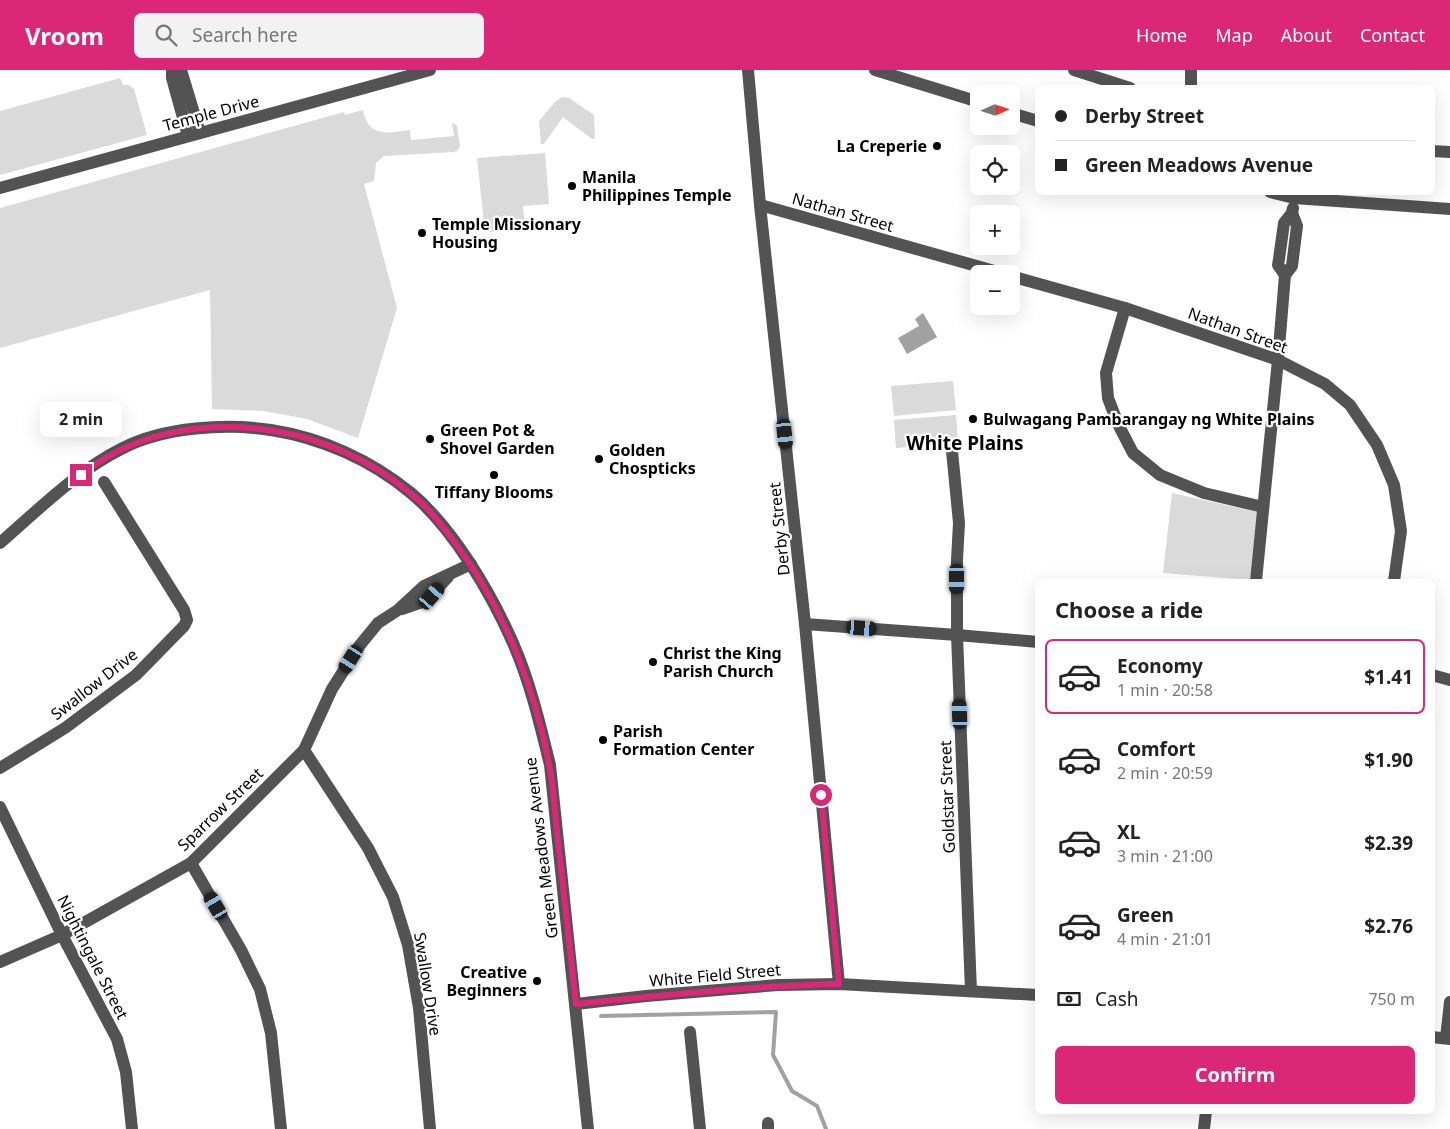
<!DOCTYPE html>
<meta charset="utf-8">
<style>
:root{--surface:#fff;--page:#f2f2f2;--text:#222;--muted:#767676;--line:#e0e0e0;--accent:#db2777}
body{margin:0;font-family:"Noto Sans",sans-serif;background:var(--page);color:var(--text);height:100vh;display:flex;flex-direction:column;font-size:19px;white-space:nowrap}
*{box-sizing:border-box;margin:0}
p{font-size:16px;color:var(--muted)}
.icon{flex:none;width:28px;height:28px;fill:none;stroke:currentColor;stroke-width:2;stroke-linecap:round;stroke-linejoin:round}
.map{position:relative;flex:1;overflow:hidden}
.drawer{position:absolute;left:1035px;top:509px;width:400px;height:535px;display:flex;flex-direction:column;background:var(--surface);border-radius:8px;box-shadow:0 5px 20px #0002}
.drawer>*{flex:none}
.hud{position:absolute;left:1035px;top:15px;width:400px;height:110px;border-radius:8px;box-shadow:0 5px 20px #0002;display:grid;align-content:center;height:110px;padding:0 20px;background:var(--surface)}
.needle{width:32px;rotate:87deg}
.buttons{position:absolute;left:970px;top:15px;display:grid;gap:10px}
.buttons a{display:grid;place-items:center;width:50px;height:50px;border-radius:8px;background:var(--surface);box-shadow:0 5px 20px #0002;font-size:25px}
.end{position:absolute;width:22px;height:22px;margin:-11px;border:6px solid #db2777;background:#fff;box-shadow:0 0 0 2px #fff}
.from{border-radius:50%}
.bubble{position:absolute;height:35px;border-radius:8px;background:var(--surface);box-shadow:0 5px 20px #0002;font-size:16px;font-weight:700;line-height:35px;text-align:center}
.car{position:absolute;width:15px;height:30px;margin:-15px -8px;border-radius:6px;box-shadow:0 0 4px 1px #0007;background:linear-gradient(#222 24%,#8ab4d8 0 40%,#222 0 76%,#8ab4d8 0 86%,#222 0)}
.hud b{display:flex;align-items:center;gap:18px;height:48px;font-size:19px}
.hud b+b{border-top:1px solid var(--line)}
.hud i{width:12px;height:12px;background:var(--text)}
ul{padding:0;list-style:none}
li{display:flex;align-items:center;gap:15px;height:75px;margin:0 10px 8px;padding:0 10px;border:2px solid transparent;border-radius:8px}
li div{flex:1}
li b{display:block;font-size:19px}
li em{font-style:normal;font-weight:700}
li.current{border-color:var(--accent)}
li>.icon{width:45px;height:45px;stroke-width:1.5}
h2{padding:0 20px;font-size:22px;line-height:60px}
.pay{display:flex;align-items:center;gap:12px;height:55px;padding:0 20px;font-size:19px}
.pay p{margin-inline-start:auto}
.action{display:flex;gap:10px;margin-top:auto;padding:10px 20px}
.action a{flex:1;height:58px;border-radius:8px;background:var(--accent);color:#fff;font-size:20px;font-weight:700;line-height:58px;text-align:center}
header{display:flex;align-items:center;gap:30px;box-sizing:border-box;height:70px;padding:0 25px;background:var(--accent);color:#fff}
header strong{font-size:24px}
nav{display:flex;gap:28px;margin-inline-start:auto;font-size:18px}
.search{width:350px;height:45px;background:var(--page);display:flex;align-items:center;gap:12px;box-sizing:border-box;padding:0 18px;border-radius:8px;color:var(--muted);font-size:19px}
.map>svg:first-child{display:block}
.green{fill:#dadada}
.water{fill:#a1a1a1}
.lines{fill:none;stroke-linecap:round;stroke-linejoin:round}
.stream{stroke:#a1a1a1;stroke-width:4}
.minor{stroke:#535353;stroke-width:12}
.route{stroke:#db2777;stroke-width:6}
.poi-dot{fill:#000;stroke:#fff;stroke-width:2}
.labels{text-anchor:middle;stroke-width:4.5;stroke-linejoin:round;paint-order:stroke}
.street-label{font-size:16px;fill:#000;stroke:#fff}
.poi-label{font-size:16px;font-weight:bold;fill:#000;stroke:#fff;text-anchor:start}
.quarter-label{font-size:19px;font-weight:bold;fill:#000;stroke:#fff}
</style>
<header>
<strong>Vroom</strong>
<div class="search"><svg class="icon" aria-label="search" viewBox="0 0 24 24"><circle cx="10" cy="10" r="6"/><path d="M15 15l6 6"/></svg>Search here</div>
<nav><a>Home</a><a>Map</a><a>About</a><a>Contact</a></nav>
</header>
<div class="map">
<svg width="1450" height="1059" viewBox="0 0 1450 1059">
<rect width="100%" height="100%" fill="#fff"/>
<!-- green -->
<g class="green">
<path d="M 120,8 L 123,15 L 129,15 L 134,19 L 147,65 L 0,105 L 0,41 Z"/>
<path d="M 562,27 L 569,28 L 594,45 L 595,69 L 592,69 L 563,47 L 544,74 L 541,74 L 539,51 L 555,32 Z"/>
<path d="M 363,40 C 368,68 388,63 410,60 L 411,70 L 454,66 L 452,52 L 457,56 L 460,76 L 457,81 L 454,82 L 384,86 L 376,93 L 374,111 L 364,114 L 397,238 L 358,368 L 307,349 L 264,341 L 212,339 L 210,220 L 0,278 L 0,138 L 344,42 L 345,45 Z"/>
<path d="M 545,83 L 549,134 L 523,136 L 525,159 L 488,162 L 484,154 L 477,88 Z"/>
<path d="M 953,311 L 956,340 L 894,346 L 891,316 Z"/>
<path d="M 956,345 L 958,373 L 896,378 L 894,350 Z"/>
<path d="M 1172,423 L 1257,442 L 1250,510 L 1163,503 Z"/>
</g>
<!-- water -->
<path class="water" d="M 923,243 L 937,267 L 907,284 L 898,268 L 919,256 L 915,249 Z"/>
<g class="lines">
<!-- stream -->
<path class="stream" d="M 601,946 L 776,942 L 773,985 L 792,1021 L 817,1036 L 826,1059"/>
<!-- minor -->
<g class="minor">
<path d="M 172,0 L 172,8 L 188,66"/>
<path d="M 181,0 L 200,63"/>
<path d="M 748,0 L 760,135 L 805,554 L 839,914"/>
<path d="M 875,0 L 979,32"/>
<path d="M 1074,0 L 1130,18"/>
<path d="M 1191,0 L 1191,18"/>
<path d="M 1011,43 L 1038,51"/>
<path d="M 1432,81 L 1450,82"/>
<path d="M 0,118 L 430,0"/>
<path d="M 1270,122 L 1294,128 L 1450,139"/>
<path d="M 760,135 L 1005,204"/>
<path d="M 1285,205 L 1278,195 L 1279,189 L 1284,153 L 1292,143 L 1293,138"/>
<path d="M 1011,206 L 1125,238 L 1278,290 L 1325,314 L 1350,335 L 1377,375 L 1394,415 L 1401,461 L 1394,511"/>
<path d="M 1125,238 L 1106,303 L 1108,328 L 1118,354 L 1133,383 L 1160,405 L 1204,423 L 1263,437"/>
<path d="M 952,381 L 959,453 L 957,490 L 957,565 L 971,921"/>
<path d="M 0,473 C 38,440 78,400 123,378 C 164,357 226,353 271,360 C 322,368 371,390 411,423 C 453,458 491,523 513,573 C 530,612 540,654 550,695 L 588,1059"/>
<path d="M 1256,511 L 1278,290 L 1285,205 L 1292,196 L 1297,156 L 1292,143"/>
<path d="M 402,539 L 425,531 L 448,507"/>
<path d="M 805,554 L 957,565 L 1038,572"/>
<path d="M 1432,605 L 1450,610"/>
<path d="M 304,680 L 368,778 L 393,827 L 408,875 L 419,938 L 430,1059"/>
<path d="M 0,698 L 65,658 L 136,605 L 184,556 L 187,550 L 184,540 L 104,412"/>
<path d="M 0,737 L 62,865 L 117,969 L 126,1002 L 132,1059"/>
<path d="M 191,793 L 241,880 L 260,919 L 271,963 L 281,1059"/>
<path d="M 0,892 L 62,865 L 191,793 L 304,680 L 332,619 L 360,575 L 378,553 L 398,540 L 424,516 L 471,494"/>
<path d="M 576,934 L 646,926 L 778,915 L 839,914 L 1038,925"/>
<path d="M 690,962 L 700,1059"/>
<path d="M 1432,967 L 1450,969"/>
<path d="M 1446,968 L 1450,932"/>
<path d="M 768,1053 L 768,1059"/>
<path d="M 1204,1059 L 1206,1041"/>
</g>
</g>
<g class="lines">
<!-- route -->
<path class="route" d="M 81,405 C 135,361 208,350 275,361 C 324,369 372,391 410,423 C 427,436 440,453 453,470 C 502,535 534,614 549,694 C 554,719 555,746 558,771 C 564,826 570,880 576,934 C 664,925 751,916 839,914 L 821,725"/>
</g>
<!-- markers -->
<g class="poi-dot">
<circle cx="937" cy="76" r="5"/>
<circle cx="572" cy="116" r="5"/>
<circle cx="422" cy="163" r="5"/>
<circle cx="973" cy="349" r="5"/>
<circle cx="430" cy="369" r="5"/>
<circle cx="599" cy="389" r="5"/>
<circle cx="494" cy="405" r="5"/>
<circle cx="653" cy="592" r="5"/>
<circle cx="603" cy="670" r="5"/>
<circle cx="537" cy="911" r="5"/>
</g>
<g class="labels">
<!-- street labels -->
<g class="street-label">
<text transform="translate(211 43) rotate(-15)" y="6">Temple Drive</text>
<text transform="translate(843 142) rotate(16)" y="6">Nathan Street</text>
<text transform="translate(1238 260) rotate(20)" y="6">Nathan Street</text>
<text transform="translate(779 459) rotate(-96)" y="6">Derby Street</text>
<text transform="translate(94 614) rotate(-38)" y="6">Swallow Drive</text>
<text transform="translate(947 727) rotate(-92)" y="6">Goldstar Street</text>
<text transform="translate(220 739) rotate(-44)" y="6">Sparrow Street</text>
<text transform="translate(541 778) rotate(-97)" y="6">Green Meadows Avenue</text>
<text transform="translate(93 887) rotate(63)" y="6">Nightingale Street</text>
<text transform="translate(715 905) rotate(-5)" y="6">White Field Street</text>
<text transform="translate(428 914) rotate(81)" y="6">Swallow Drive</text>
</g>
<!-- poi labels -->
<g class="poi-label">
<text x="927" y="82" text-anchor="end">La Creperie</text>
<text x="582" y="113">Manila<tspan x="582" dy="18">Philippines Temple</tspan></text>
<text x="432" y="160">Temple Missionary<tspan x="432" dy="18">Housing</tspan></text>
<text x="983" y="355">Bulwagang Pambarangay ng White Plains</text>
<text x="440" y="366">Green Pot &amp;<tspan x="440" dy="18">Shovel Garden</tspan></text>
<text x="609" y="386">Golden<tspan x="609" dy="18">Chospticks</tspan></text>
<text x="494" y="428" text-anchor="middle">Tiffany Blooms</text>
<text x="663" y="589">Christ the King<tspan x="663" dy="18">Parish Church</tspan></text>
<text x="613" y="667">Parish<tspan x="613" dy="18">Formation Center</tspan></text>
<text x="527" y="908" text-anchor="end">Creative<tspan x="527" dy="18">Beginners</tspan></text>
</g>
<!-- quarter labels -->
<g class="quarter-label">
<text x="965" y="380">White Plains</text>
</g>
</g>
</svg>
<div class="buttons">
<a><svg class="needle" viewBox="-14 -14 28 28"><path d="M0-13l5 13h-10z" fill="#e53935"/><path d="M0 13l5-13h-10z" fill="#767676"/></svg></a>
<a><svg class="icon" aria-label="locate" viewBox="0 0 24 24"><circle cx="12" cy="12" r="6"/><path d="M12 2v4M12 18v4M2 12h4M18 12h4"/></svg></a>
<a>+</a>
<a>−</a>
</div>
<i class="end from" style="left:821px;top:725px"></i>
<i class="end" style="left:81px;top:405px"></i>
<div class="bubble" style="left:40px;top:332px;width:82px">2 min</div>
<i class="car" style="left:785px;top:364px;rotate:174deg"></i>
<i class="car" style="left:957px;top:509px;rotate:180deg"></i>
<i class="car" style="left:432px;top:526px;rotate:41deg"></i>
<i class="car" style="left:862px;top:558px;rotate:94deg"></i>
<i class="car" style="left:351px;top:589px;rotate:212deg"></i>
<i class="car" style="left:960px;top:644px;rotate:358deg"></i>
<i class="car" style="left:216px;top:836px;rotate:330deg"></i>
<div class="hud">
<b><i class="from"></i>Derby Street</b>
<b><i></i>Green Meadows Avenue</b>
</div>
<section class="drawer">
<h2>Choose a ride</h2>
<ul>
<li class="current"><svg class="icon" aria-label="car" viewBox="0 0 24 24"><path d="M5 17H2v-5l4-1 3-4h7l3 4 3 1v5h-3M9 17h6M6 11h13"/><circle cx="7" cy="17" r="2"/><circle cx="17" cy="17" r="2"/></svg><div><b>Economy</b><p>1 min · 20:58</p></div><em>$1.41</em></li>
<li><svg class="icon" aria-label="car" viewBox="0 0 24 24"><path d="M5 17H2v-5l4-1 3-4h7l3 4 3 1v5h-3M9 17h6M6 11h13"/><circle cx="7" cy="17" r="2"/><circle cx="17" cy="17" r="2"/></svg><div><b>Comfort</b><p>2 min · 20:59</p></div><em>$1.90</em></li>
<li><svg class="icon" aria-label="car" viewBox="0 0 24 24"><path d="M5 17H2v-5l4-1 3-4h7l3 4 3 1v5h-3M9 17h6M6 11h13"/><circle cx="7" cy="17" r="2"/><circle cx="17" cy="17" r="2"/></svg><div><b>XL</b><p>3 min · 21:00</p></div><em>$2.39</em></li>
<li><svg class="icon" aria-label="car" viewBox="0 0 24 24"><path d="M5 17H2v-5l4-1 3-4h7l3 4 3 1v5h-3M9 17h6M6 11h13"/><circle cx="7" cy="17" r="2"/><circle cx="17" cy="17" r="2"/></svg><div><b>Green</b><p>4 min · 21:01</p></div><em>$2.76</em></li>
</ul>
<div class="pay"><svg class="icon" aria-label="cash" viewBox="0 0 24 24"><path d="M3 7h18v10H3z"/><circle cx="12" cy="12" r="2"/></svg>Cash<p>750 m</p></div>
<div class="action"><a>Confirm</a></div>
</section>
</div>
